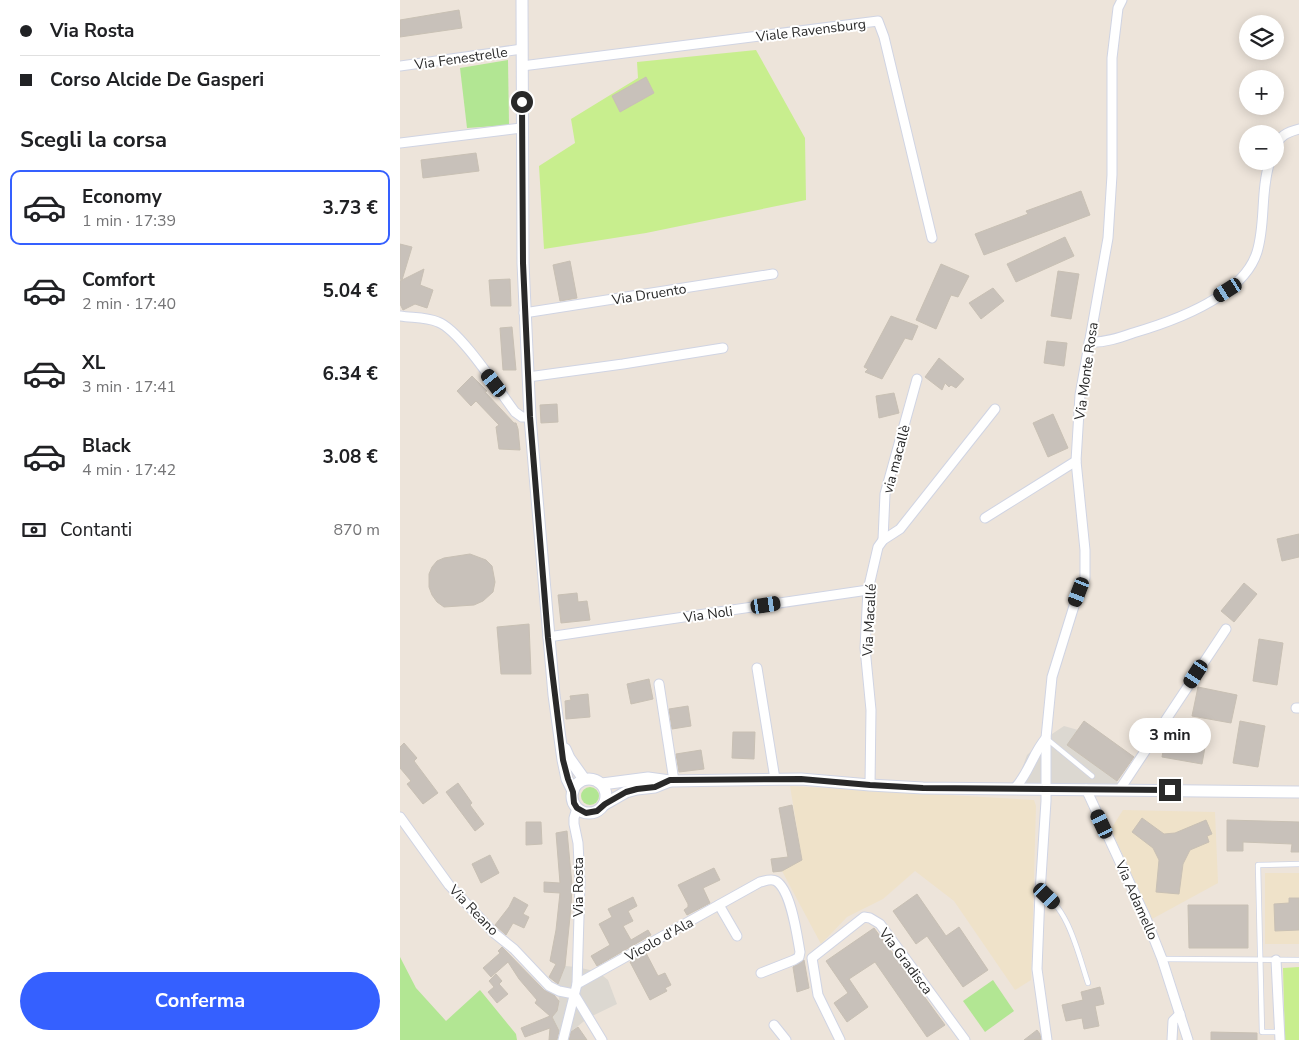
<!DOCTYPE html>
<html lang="it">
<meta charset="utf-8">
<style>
:root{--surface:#fff;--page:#f2f2f2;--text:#202124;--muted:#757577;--line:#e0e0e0;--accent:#3560ff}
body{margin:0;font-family:"Nunito Sans",sans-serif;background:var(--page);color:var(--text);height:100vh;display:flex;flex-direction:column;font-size:19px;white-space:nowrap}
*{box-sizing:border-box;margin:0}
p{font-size:16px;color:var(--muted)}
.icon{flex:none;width:28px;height:28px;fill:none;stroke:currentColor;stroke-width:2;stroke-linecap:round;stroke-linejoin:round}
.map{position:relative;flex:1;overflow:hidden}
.drawer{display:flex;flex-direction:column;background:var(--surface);width:400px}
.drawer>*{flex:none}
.hud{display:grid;align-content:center;height:110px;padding:0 20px;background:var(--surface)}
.controls{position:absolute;left:839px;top:15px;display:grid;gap:10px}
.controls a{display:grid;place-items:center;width:45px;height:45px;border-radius:50%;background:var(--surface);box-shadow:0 2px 12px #0003;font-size:25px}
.end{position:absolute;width:22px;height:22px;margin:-11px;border:6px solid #292929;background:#fff;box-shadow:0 0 0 2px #fff}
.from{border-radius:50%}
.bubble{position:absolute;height:35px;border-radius:18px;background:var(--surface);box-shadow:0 2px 12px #0003;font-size:16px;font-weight:700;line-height:35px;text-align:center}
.car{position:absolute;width:15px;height:30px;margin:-15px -8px;border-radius:6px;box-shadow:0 0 4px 1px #0007;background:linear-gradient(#222 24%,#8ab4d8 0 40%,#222 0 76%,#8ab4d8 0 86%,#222 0)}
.hud b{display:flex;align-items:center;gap:18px;height:48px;font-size:19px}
.hud b+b{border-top:1px solid var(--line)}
.hud i{width:12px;height:12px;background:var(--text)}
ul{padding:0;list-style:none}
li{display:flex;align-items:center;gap:15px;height:75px;margin:0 10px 8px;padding:0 10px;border:2px solid transparent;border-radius:10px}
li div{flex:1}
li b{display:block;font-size:19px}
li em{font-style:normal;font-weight:700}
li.selected{border-color:var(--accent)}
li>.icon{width:45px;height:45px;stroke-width:1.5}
h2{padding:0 20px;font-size:22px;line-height:60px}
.pay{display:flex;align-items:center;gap:12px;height:55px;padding:0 20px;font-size:19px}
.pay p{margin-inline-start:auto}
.primary-button{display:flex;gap:10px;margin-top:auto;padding:10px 20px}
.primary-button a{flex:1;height:58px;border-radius:30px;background:var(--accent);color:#fff;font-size:20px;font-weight:700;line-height:58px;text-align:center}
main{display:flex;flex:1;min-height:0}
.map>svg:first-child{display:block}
.education{fill:#efe2c9}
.green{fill:#b2e693}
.pitch{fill:#c8ee8e}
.plaza{fill:#dcd8d1}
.building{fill:#c8c1ba;stroke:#c8c0b4}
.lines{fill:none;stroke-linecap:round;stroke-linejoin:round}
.lane-casing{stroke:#d0d4e3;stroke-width:6}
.street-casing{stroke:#d0d4e3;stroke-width:11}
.secondary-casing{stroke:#d0d4e3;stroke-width:13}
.lane{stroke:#fff;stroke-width:4.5}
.street{stroke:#fff;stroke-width:9}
.secondary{stroke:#fff;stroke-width:11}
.route{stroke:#292929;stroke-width:6}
.labels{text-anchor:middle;stroke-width:4;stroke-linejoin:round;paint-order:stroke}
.street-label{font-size:14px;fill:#292929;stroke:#fff}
</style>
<main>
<section class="drawer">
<div class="hud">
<b><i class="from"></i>Via Rosta</b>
<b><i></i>Corso Alcide De Gasperi</b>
</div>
<h2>Scegli la corsa</h2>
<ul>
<li class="selected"><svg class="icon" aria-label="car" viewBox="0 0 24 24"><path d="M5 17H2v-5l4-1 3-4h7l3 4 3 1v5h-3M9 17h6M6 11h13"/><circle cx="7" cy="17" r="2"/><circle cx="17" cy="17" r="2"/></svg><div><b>Economy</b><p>1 min · 17:39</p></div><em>3.73 €</em></li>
<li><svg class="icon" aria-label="car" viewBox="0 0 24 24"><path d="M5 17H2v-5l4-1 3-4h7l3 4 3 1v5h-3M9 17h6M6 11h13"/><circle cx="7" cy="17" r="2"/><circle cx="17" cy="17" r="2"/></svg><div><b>Comfort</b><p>2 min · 17:40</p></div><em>5.04 €</em></li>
<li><svg class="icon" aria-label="car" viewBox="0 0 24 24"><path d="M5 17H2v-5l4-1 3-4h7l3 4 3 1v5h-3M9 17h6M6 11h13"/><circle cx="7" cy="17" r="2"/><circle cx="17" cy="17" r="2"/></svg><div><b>XL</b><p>3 min · 17:41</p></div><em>6.34 €</em></li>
<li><svg class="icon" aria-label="car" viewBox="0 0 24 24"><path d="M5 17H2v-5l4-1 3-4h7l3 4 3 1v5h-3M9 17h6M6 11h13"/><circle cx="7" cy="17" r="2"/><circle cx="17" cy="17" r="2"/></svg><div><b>Black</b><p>4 min · 17:42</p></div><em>3.08 €</em></li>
</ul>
<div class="pay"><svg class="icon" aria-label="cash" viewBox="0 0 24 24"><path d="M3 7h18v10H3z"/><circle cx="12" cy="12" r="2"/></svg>Contanti<p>870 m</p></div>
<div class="primary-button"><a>Conferma</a></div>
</section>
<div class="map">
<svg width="899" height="1040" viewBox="0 0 899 1040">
<rect width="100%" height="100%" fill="#ede4da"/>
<!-- education -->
<g class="education">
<path d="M 390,786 L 634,800 L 636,806 L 631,980 L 615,990 L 554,901 L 515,871 L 483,899 L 447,917 L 421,944 L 382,871 L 402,859 Z"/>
<path d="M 723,810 L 815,812 L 818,883 L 752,919 L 711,829 Z"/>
<rect x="865" y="873" width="34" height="71"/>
</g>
<!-- green -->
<g class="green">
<path d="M 108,60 L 109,125 L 67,128 L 60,68 Z"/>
<circle cx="190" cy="796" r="9"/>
<path d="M 0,957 L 16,988 L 46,1021 L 80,990 L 116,1034 L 117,1040 L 0,1040 Z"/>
<path d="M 593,980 L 614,1011 L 585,1032 L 563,1001 Z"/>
</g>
<!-- pitch -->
<g class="pitch">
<path d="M 356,50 L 405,138 L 406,200 L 246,233 L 144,249 L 139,166 L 175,143 L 171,119 L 238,78 L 237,62 Z"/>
<path d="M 899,967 L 899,1040 L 885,1040 L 883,968 Z"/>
</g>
<!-- plaza -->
<g class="plaza">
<path d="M 664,726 L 678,730 L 667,745 L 717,781 L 720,789 L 615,788 L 627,755 L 646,738 Z"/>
<path d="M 165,966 L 177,967 L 198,972 L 208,980 L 217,1004 L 188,1018 L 173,1030 L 166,1039 L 162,1039 L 152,1017 L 157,1010 L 159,1001 L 158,985 Z"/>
</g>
<!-- building -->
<g class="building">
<path d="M 59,10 L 62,28 L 0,37 L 0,20 Z"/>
<path d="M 246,77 L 254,93 L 220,112 L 212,96 Z"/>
<path d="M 76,153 L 79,171 L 23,178 L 21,160 Z"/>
<path d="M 681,191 L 690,215 L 584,255 L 575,234 L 628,214 L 626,211 Z"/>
<path d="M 665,237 L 674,256 L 616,282 L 607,264 Z"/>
<path d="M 0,244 L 12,247 L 2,280 L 0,279 Z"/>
<path d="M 170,261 L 177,298 L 160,301 L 153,265 Z"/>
<path d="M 541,264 L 569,276 L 558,297 L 551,295 L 536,329 L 516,320 Z"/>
<path d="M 24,269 L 20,285 L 33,290 L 27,308 L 15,304 L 3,310 L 0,304 L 0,281 Z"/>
<path d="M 658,271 L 679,274 L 671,319 L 651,316 Z"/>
<path d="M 110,279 L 111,306 L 91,306 L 89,280 Z"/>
<path d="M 593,288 L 604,301 L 581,319 L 569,303 Z"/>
<path d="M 491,316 L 518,326 L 512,340 L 505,338 L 482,379 L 465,372 L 468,369 L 464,367 Z"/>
<path d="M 112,327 L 116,370 L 103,370 L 100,328 Z"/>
<path d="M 647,341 L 667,343 L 664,366 L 644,363 Z"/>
<path d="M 539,358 L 564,379 L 556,388 L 551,385 L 549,387 L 545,383 L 542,390 L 525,377 Z"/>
<path d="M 72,376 L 87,391 L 85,392 L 114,423 L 116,423 L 118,429 L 120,450 L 99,449 L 96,427 L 99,425 L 76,401 L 71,406 L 57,391 Z"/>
<path d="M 494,393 L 499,413 L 479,418 L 476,396 Z"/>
<path d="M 157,404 L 158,422 L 141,423 L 140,405 Z"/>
<path d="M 653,414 L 668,448 L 648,457 L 633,423 Z"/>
<path d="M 899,534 L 899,557 L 882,561 L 877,539 Z"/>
<path d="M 70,554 L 86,560 L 92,566 L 95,582 L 93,592 L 83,601 L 74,605 L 44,607 L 37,602 L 32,595 L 29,587 L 29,574 L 32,567 L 37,561 L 44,558 Z"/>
<path d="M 844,583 L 857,594 L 834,622 L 821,611 Z"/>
<path d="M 177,593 L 178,602 L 187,601 L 190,620 L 161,623 L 158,595 Z"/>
<path d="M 129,624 L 131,674 L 101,674 L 97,627 Z"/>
<path d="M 859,639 L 883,643 L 877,685 L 853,681 Z"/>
<path d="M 249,679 L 253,699 L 231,704 L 227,684 Z"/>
<path d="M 798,687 L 837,695 L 831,723 L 792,716 Z"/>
<path d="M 188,694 L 190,717 L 166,719 L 165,701 L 171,700 L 170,696 Z"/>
<path d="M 288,706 L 291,726 L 272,729 L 269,709 Z"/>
<path d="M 684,721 L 734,757 L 717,781 L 667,745 Z"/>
<path d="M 840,721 L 865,726 L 858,767 L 833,763 Z"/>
<path d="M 767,729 L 807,736 L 802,764 L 762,757 Z"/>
<path d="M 333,732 L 355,732 L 354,759 L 332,758 Z"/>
<path d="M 4,743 L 17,758 L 14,761 L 38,793 L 23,804 L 7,784 L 11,781 L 0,768 L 0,747 Z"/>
<path d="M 301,750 L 304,769 L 279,772 L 276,754 Z"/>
<path d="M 58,783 L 72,803 L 70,805 L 84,824 L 75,831 L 46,792 Z"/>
<path d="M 392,805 L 402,860 L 382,871 L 373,872 L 371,859 L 388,857 L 379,808 Z"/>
<path d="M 742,818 L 764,834 L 775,833 L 806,820 L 812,834 L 807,836 L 809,842 L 790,850 L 783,864 L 779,894 L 756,892 L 759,860 L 753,848 L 732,832 Z"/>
<path d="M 827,820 L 899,822 L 899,852 L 891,852 L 892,844 L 843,842 L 843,851 L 827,851 Z"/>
<path d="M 126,822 L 141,822 L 142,844 L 126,845 Z"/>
<path d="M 167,831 L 172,885 L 171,907 L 165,966 L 158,984 L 149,977 L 156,964 L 150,961 L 156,930 L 160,893 L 144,892 L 144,882 L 160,883 L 156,833 Z"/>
<path d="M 90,855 L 99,873 L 81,883 L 72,864 Z"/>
<path d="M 314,868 L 320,880 L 303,888 L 310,903 L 287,915 L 284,910 L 288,907 L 288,904 L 278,885 Z"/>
<path d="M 517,894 L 546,936 L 559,927 L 588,970 L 563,987 L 527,936 L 516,944 L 493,911 Z"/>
<path d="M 114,897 L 128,905 L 123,914 L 129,917 L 124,928 L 113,923 L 106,935 L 95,925 L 109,907 Z"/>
<path d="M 233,897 L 237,906 L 228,911 L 233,921 L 223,926 L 231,940 L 248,930 L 251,935 L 197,966 L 191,956 L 210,945 L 199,924 L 212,917 L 208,909 Z"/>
<path d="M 889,898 L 899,898 L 899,930 L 875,931 L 874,904 L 889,903 Z"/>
<path d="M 788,905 L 848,905 L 848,948 L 789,948 Z"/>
<path d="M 474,928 L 545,1025 L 527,1037 L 475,962 L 449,979 L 468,1007 L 447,1022 L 434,1003 L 448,993 L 426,961 Z"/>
<path d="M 102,947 L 144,990 L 154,995 L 159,1001 L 157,1011 L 152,1017 L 159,1031 L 157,1040 L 149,1040 L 150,1028 L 125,1037 L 121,1028 L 150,1016 L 135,1003 L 137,1000 L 119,979 L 108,962 L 91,977 L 83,968 L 100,953 L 98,951 Z"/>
<path d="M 246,953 L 258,976 L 265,973 L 271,985 L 265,988 L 267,991 L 250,1000 L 230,962 Z"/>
<path d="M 404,960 L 409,988 L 397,992 L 393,967 Z"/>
<path d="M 96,974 L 102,981 L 99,984 L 108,994 L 97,1003 L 88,992 L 94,987 L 89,981 Z"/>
<path d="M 700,987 L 704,1004 L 695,1006 L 699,1026 L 684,1029 L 682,1018 L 666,1021 L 662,1005 L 683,1000 L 681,992 Z"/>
<path d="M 178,1027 L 187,1040 L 169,1040 L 171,1032 Z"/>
<path d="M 637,1030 L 640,1034 L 641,1040 L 624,1040 Z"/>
<path d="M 811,1032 L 857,1033 L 857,1040 L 811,1040 Z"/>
</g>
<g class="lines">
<!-- lane casing -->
<g class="lane-casing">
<g id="lane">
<path d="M 647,739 L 692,776"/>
<path d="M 640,893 C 668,904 679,957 688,983"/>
<path d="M 762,959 L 899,960"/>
<path d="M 879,1032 L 862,1032 L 858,865 L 899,864"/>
</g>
</g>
<!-- street casing -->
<g class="street-casing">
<g id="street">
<path d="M 0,66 L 122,49"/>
<path d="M 122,66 L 478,21 L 484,37 L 532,238"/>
<path d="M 0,143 L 121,128"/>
<path d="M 875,148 C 879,136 887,132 899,129"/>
<path d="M 124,313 L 373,274"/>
<path d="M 0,316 C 12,318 26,317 38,322 C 60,330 99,391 115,412 L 122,417 L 130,417"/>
<path d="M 689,342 C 704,343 719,338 733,333 C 774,321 843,297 857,252 C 866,223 860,191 870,161"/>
<path d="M 128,377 L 223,364 L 323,348"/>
<path d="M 585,518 L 676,461"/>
<path d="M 483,540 L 485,494 L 517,379"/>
<path d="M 148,637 L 468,590"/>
<path d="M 357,668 L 375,779"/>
<path d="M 259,684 L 274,781"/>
<path d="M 896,708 L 899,708"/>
<path d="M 470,785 L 471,710 L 465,648 L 468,590 L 478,547 L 483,540 L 500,529 L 595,409"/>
<path d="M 615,788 C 629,773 633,753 646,738"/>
<path d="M 686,789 L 745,916 L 762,959 L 788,1040"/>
<path d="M 720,789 L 826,629"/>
<path d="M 0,817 L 49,885 L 94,933 L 114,949 L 149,986 L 159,991 L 174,994 L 202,1040"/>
<path d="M 319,905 L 337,936"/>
<path d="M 876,960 L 880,1040"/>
<path d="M 177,984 L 360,882 C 365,881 371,878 376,881 C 391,890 397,935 400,952 L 399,957 L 394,960 L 361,973"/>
<path d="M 374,1025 L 386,1040"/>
<path d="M 163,1040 L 177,984 L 180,882 L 178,843 L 174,824 L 174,818 L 177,808"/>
<path d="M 440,1040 L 418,995 L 412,958 L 464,917 L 470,918 L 480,924 L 565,1040"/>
<path d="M 647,1040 L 637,969 L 640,893 L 646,801 L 646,738 L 652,677 L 674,606 L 685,578 L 685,550 L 676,461 L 680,395 L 708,238 L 712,175 L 712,58 L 718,8 L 722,0"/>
<path d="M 772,1040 L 773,1021 L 780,1014"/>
</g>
</g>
<!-- secondary casing -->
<g class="secondary-casing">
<g id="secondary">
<path d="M 122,0 L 123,263 L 130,417 L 154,695 L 163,760 L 167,779 L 173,791"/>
<path d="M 165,749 L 169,758 L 184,779"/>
<circle cx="189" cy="796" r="17"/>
<path d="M 202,784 L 248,778 L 270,781 L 401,779 L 470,785 L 523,788 L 899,792"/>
<path d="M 205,804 L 226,792 L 237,789 L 255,787 L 270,781"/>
</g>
</g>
<!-- lane -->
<use href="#lane" class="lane"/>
<!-- street -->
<use href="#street" class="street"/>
<!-- secondary -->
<use href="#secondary" class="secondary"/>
</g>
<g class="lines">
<!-- route -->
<path class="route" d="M 122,102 L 123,263 L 130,417 L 148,638 L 163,760 L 168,779 L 173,792 L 174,803 L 177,808 L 186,813 L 197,811 L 205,804 L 226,792 L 237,789 L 255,787 L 270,780 L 401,779 L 470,785 L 523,788 L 770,790"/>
</g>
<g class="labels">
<!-- street labels -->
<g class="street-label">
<text transform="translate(411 30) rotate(-7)" y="5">Viale Ravensburg</text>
<text transform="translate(61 58) rotate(-8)" y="5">Via Fenestrelle</text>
<text transform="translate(249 294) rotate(-9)" y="5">Via Druento</text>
<text transform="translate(686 371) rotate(-82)" y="5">Via Monte Rosa</text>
<text transform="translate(496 459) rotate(-75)" y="5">via macallè</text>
<text transform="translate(308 614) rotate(-8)" y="5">Via Noli</text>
<text transform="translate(469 620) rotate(-87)" y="5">Via Macallé</text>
<text transform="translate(178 887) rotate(-90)" y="5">Via Rosta</text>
<text transform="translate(737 900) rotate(66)" y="5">Via Adamello</text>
<text transform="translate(74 910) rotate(46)" y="5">Via Reano</text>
<text transform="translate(259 939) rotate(-29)" y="5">Vicolo d'Ala</text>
<text transform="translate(506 961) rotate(53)" y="5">Via Gradisca</text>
</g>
</g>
</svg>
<div class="controls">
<a><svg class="icon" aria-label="layers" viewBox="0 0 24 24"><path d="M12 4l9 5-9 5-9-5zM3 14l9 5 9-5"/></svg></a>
<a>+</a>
<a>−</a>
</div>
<i class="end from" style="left:122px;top:102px"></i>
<i class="end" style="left:770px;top:790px"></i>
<div class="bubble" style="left:729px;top:718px;width:82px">3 min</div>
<i class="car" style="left:828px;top:290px;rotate:238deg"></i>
<i class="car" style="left:94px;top:383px;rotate:323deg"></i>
<i class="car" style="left:679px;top:592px;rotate:201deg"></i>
<i class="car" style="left:366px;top:605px;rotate:81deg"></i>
<i class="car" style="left:796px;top:674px;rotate:213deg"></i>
<i class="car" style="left:702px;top:824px;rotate:335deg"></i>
<i class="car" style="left:647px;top:896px;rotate:134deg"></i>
</div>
</main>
